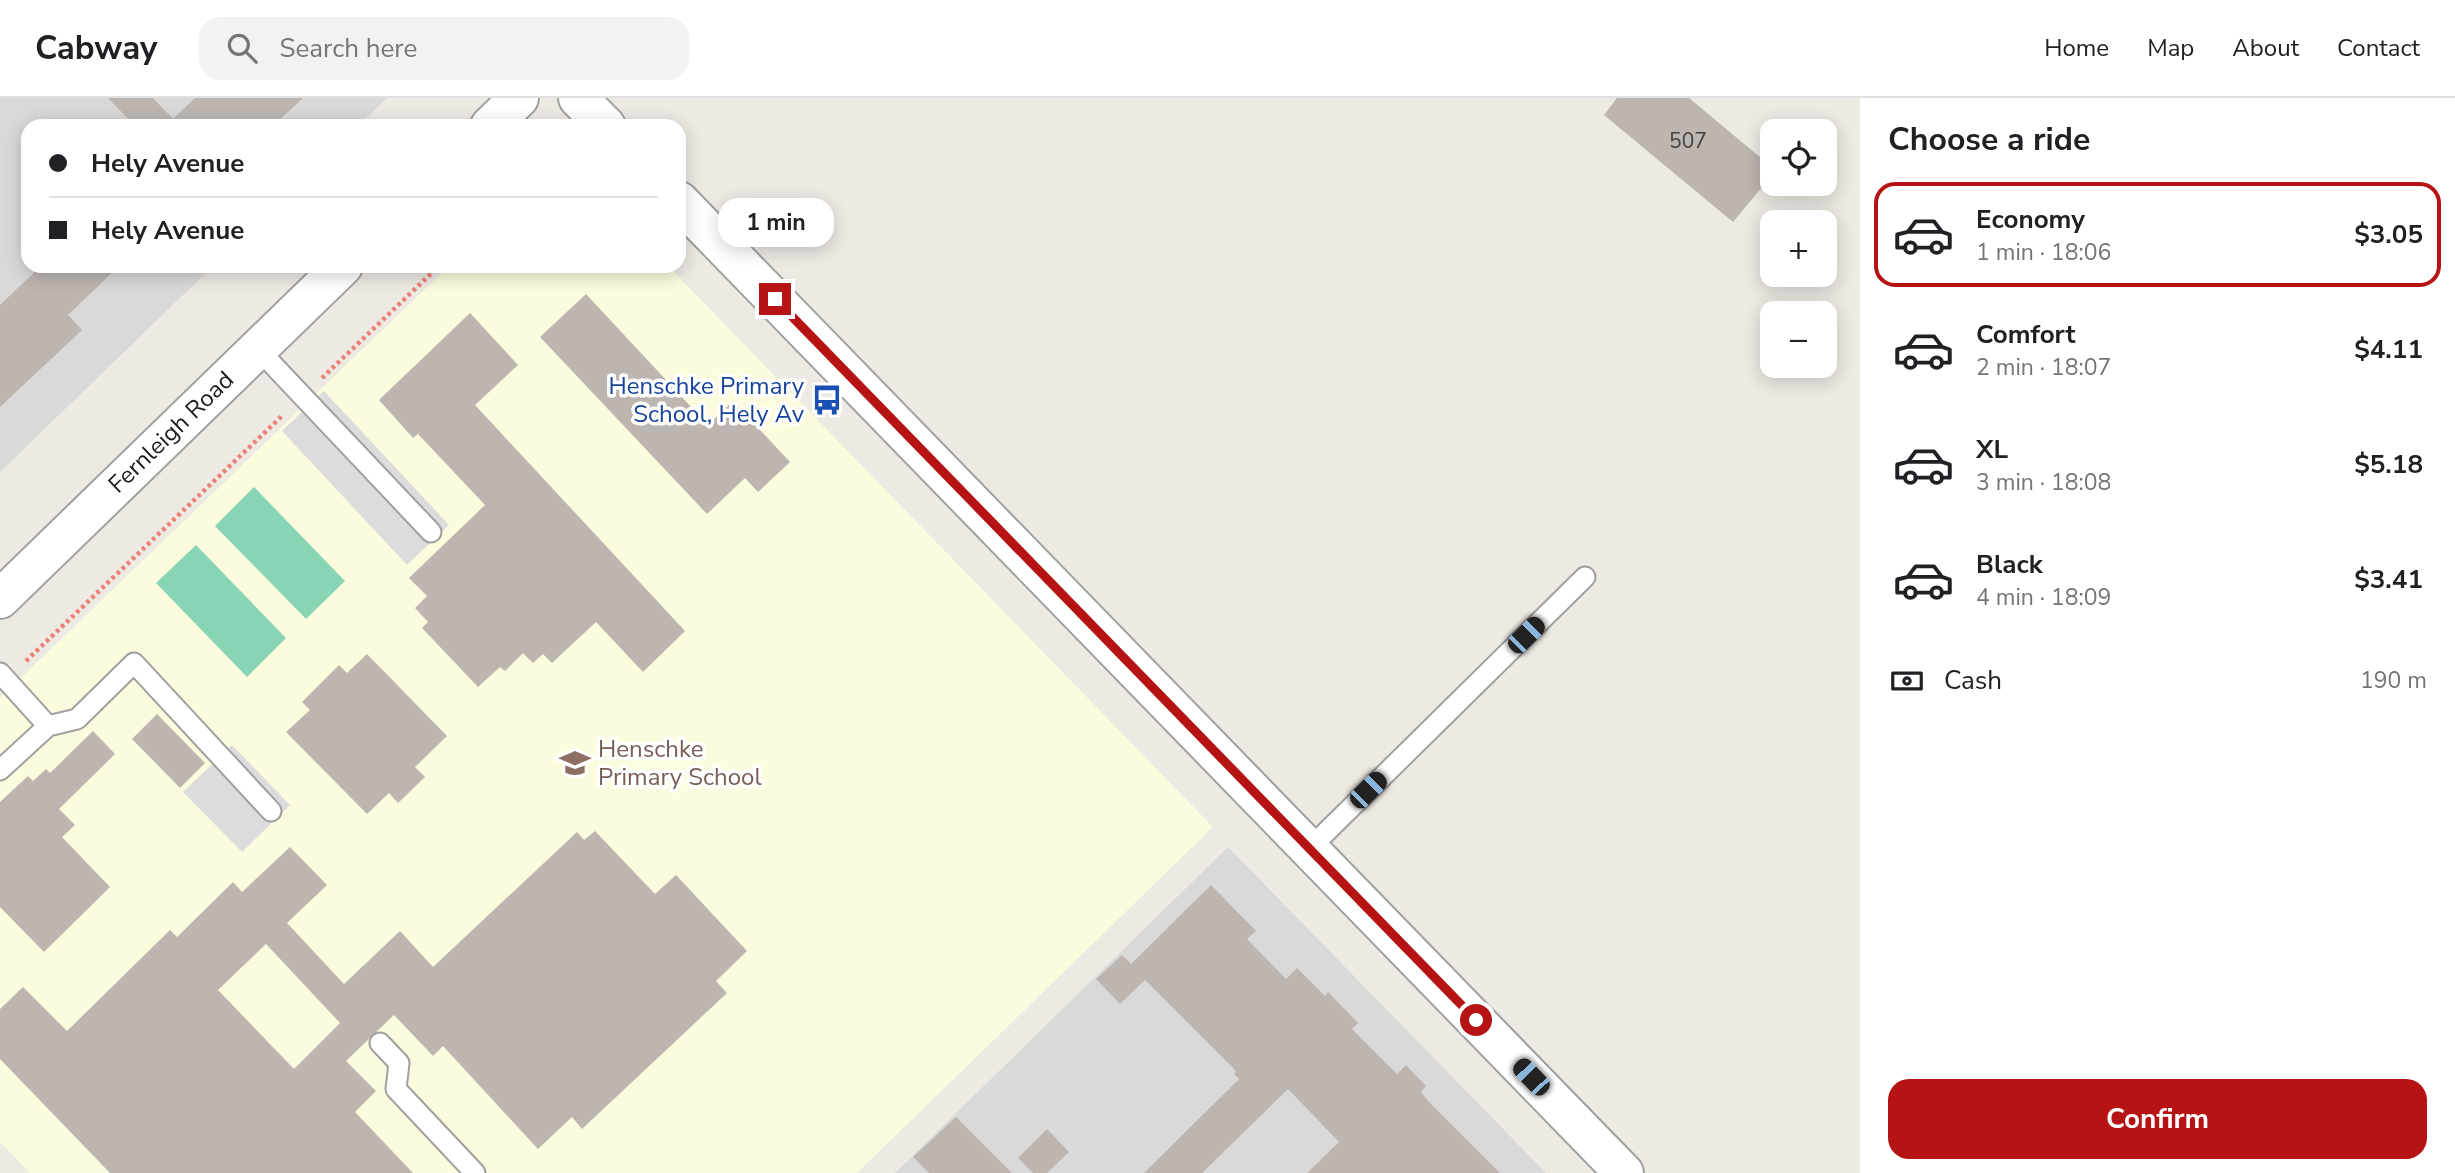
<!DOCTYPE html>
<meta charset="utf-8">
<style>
:root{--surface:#fff;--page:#f2f2f2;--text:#202124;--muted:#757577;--line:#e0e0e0;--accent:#b61315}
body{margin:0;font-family:"Nunito Sans",sans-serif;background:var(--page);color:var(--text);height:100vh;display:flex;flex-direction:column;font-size:26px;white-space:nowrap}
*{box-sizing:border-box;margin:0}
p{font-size:23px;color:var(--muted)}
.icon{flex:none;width:38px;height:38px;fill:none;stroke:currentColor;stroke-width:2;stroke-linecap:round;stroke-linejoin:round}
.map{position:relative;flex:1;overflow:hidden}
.panel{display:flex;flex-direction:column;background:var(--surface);width:595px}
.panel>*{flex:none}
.hud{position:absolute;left:21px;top:21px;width:665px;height:154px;border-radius:21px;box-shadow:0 4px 18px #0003;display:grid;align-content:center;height:154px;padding:0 28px;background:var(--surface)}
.buttons{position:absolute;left:1760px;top:21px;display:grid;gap:14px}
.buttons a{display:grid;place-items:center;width:77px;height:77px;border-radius:14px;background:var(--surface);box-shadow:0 4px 18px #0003;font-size:35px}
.end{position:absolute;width:32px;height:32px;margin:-16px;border:9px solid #b61315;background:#fff;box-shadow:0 0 0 4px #fff}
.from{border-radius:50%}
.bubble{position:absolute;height:49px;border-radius:21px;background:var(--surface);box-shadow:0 4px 18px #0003;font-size:23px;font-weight:700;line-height:49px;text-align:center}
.car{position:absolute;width:21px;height:42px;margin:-21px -10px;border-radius:9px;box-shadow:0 0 5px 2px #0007;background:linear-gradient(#222 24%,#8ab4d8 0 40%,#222 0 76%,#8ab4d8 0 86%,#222 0)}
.hud b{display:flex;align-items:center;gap:24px;height:66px;font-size:26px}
.hud b+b{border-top:2px solid var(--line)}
.hud i{width:18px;height:18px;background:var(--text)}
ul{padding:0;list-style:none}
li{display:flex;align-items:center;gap:21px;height:105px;margin:0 14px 10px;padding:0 14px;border:4px solid transparent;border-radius:21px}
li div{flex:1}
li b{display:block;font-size:26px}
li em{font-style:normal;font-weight:700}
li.selected{border-color:var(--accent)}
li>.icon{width:63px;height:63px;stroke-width:1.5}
h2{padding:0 28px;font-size:32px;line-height:84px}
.pay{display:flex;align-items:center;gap:18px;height:77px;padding:0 28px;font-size:26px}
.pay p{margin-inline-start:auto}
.action{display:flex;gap:14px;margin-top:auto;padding:14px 28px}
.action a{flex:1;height:80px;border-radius:21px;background:var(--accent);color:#fff;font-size:28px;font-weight:700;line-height:80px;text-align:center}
header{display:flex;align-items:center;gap:42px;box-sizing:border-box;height:98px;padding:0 35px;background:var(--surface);border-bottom:2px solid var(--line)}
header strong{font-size:33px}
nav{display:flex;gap:38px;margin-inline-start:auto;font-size:24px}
.search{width:490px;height:63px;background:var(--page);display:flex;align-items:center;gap:18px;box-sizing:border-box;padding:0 24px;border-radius:21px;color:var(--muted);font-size:26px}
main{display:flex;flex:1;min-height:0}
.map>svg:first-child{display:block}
.residential{fill:#dad9d9}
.education{fill:#fcfbdd}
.pitch{fill:#88d5b6}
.parking{fill:#dcdcdc}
.building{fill:#bdb5b0;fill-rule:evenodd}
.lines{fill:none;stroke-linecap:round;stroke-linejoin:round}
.service-casing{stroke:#a0a0a0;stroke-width:23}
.minor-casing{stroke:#a0a0a0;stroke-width:42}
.tertiary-casing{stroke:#a0a0a0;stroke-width:42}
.path{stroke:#ec8075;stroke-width:4.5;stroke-dasharray:3.5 3.5;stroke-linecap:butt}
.service{stroke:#fff;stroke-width:19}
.minor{stroke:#fff;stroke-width:38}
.tertiary{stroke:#fff;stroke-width:38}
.route{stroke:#b61315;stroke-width:9}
.labels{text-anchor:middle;stroke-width:7;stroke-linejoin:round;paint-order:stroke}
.number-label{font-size:21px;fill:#444241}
.transit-label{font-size:24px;fill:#164399;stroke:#fff;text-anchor:end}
.street-label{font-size:24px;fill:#1c1c1c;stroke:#fff}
.education-label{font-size:24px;fill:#785e54;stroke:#fff;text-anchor:start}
</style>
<header>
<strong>Cabway</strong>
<div class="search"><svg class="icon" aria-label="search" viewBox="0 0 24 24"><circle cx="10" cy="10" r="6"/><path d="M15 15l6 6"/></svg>Search here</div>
<nav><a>Home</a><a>Map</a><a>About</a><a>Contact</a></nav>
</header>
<main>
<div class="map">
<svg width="1860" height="1075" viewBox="0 0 1860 1075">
<rect width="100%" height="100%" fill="#ede9e3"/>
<!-- residential -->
<g class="residential">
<path d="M 0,0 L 387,0 L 358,28 L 28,28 L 28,168 L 213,168 L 0,374 Z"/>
<path d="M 1228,749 L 1546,1075 L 895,1075 Z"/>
</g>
<!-- education -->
<path class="education" d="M 449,168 L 668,168 L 1213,729 L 857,1075 L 30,1075 L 0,1044 L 0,600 Z"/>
<!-- pitch -->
<g class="pitch">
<path d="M 254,389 L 345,483 L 306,521 L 215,428 Z"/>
<path d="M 196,447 L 286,540 L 247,579 L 156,485 Z"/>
</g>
<!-- parking -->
<g class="parking">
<path d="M 324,293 L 449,427 L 407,467 L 282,333 Z"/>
<path d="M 232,647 L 290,707 L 242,754 L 183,694 Z"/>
</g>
<!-- building -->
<g class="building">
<path d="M 108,0 L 153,0 L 173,21 L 195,0 L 303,0 L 273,28 L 135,28 Z"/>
<path d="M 1617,0 L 1689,0 L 1773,70 L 1773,76 L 1733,124 L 1604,17 Z"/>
<path d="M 41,168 L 119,168 L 68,217 L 82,232 L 0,309 L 0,207 Z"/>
<path d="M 586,196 L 708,327 L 733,303 L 790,364 L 758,394 L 745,380 L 707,416 L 540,239 Z"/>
<path d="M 470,215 L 518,267 L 475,307 L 685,533 L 643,574 L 596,524 L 552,565 L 543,556 L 533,565 L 523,555 L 505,573 L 500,569 L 478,589 L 422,530 L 428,524 L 415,510 L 427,498 L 409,480 L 485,407 L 418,336 L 413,340 L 379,302 Z"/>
<path d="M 367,556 L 447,638 L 415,669 L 425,679 L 398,705 L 389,695 L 367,716 L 286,634 L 310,612 L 302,604 L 339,567 L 347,575 Z"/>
<path d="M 157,616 L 205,665 L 180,690 L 132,641 Z"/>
<path d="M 93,633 L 115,656 L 59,711 L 75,727 L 62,739 L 110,789 L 44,854 L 0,809 L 0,704 L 28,678 L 33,683 L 46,671 L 50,675 Z"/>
<path d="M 595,733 L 655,796 L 676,777 L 747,853 L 716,883 L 727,895 L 582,1031 L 572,1019 L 538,1051 L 443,948 L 433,958 L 394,917 L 346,963 L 376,993 L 355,1014 L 413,1075 L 110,1075 L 0,961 L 0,911 L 23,889 L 67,933 L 170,832 L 177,839 L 233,784 L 242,794 L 290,749 L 327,787 L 287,825 L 344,886 L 400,833 L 433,869 L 577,734 L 584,742 ZM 266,846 L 340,925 L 294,971 L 218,892 Z"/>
<path d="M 1211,787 L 1256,833 L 1247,841 L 1286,881 L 1297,870 L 1325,898 L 1328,894 L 1358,925 L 1352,931 L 1397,976 L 1406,967 L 1426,988 L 1421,994 L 1429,1004 L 1500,1075 L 1307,1075 L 1339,1044 L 1288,991 L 1202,1075 L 1144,1075 L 1239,981 L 1234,976 L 1236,973 L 1145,882 L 1120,906 L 1096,881 L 1122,857 L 1131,866 Z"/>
<path d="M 956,1019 L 1012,1075 L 929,1075 L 913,1059 Z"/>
<path d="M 1047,1031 L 1069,1054 L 1047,1075 L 1033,1075 L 1018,1060 Z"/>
</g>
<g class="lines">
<!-- service casing -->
<g class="service-casing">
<g id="service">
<path d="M 257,250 L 431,434"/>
<path d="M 0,575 L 48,628"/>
<path d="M 0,672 L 48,628 L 77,621 L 134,565 L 271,713"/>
<path d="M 1310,750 L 1585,479"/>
<path d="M 380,945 L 399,965 L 396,991 L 475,1075"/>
</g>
</g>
<!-- minor casing -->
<g class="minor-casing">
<g id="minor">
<path d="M 578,0 L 606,28"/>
<path d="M 679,103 L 1624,1075"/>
</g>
</g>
<!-- tertiary casing -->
<g class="tertiary-casing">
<g id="tertiary">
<path d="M 490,28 L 519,0"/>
<path d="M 0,501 L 343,168"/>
</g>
</g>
<!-- path -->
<g class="path">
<path d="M 322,280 L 439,168"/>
<path d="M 26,563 L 283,317"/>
</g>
<!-- service -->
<use href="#service" class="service"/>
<!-- minor -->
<use href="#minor" class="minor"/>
<!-- tertiary -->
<use href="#tertiary" class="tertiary"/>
</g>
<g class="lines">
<!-- route -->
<path class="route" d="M 775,201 L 1476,922"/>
</g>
<!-- icons -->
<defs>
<g id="bus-bare" transform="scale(2.415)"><path d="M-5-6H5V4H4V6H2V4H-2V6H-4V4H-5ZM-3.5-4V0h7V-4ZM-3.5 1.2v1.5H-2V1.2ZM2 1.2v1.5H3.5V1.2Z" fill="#1a4fb4" stroke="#fff" stroke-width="2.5" paint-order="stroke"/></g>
<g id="school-bare" transform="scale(2.415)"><path d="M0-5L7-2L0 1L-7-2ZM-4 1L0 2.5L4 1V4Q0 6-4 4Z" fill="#8d6e63" stroke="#fff" stroke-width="2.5" paint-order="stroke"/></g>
</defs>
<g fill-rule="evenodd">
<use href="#bus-bare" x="827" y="302"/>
<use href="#school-bare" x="575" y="665"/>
</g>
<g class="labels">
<!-- number labels -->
<g class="number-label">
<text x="1688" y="50">507</text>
</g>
<!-- transit labels -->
<g class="transit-label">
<text x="804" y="296">Henschke Primary<tspan x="804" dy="28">School, Hely Av</tspan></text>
</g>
<!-- street labels -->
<g class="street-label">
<text transform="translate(171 334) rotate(-44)" y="8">Fernleigh Road</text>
</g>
<!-- education labels -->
<g class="education-label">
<text x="598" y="659">Henschke<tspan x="598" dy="28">Primary School</tspan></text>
</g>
</g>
</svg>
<div class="buttons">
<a><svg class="icon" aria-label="locate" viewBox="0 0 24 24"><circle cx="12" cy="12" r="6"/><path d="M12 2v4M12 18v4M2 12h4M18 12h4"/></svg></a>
<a>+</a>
<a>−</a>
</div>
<i class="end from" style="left:1476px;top:922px"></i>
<i class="end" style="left:775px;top:201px"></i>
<div class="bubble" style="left:718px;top:100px;width:116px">1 min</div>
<i class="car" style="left:1526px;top:537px;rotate:45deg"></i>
<i class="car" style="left:1368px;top:692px;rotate:45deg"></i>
<i class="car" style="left:1531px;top:979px;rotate:316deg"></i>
<div class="hud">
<b><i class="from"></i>Hely Avenue</b>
<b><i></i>Hely Avenue</b>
</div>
</div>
<section class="panel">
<h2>Choose a ride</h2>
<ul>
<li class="selected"><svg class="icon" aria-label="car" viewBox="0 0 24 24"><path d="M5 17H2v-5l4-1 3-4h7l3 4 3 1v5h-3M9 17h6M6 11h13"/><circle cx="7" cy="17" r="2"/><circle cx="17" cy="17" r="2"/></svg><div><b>Economy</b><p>1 min · 18:06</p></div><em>$3.05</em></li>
<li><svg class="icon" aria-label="car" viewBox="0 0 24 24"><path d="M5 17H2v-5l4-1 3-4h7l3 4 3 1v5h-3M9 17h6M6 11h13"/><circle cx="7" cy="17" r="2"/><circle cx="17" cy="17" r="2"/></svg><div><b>Comfort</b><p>2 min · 18:07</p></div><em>$4.11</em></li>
<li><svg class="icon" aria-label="car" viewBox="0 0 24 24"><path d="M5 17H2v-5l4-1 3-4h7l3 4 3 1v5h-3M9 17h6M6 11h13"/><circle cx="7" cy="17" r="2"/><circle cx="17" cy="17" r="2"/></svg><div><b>XL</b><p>3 min · 18:08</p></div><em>$5.18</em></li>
<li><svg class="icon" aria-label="car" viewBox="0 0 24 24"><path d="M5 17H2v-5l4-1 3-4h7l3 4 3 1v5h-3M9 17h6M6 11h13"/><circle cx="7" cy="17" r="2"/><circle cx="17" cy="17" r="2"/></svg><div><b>Black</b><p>4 min · 18:09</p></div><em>$3.41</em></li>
</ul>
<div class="pay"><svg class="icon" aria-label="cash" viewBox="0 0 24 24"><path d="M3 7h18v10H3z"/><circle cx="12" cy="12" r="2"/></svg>Cash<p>190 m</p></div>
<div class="action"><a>Confirm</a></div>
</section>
</main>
